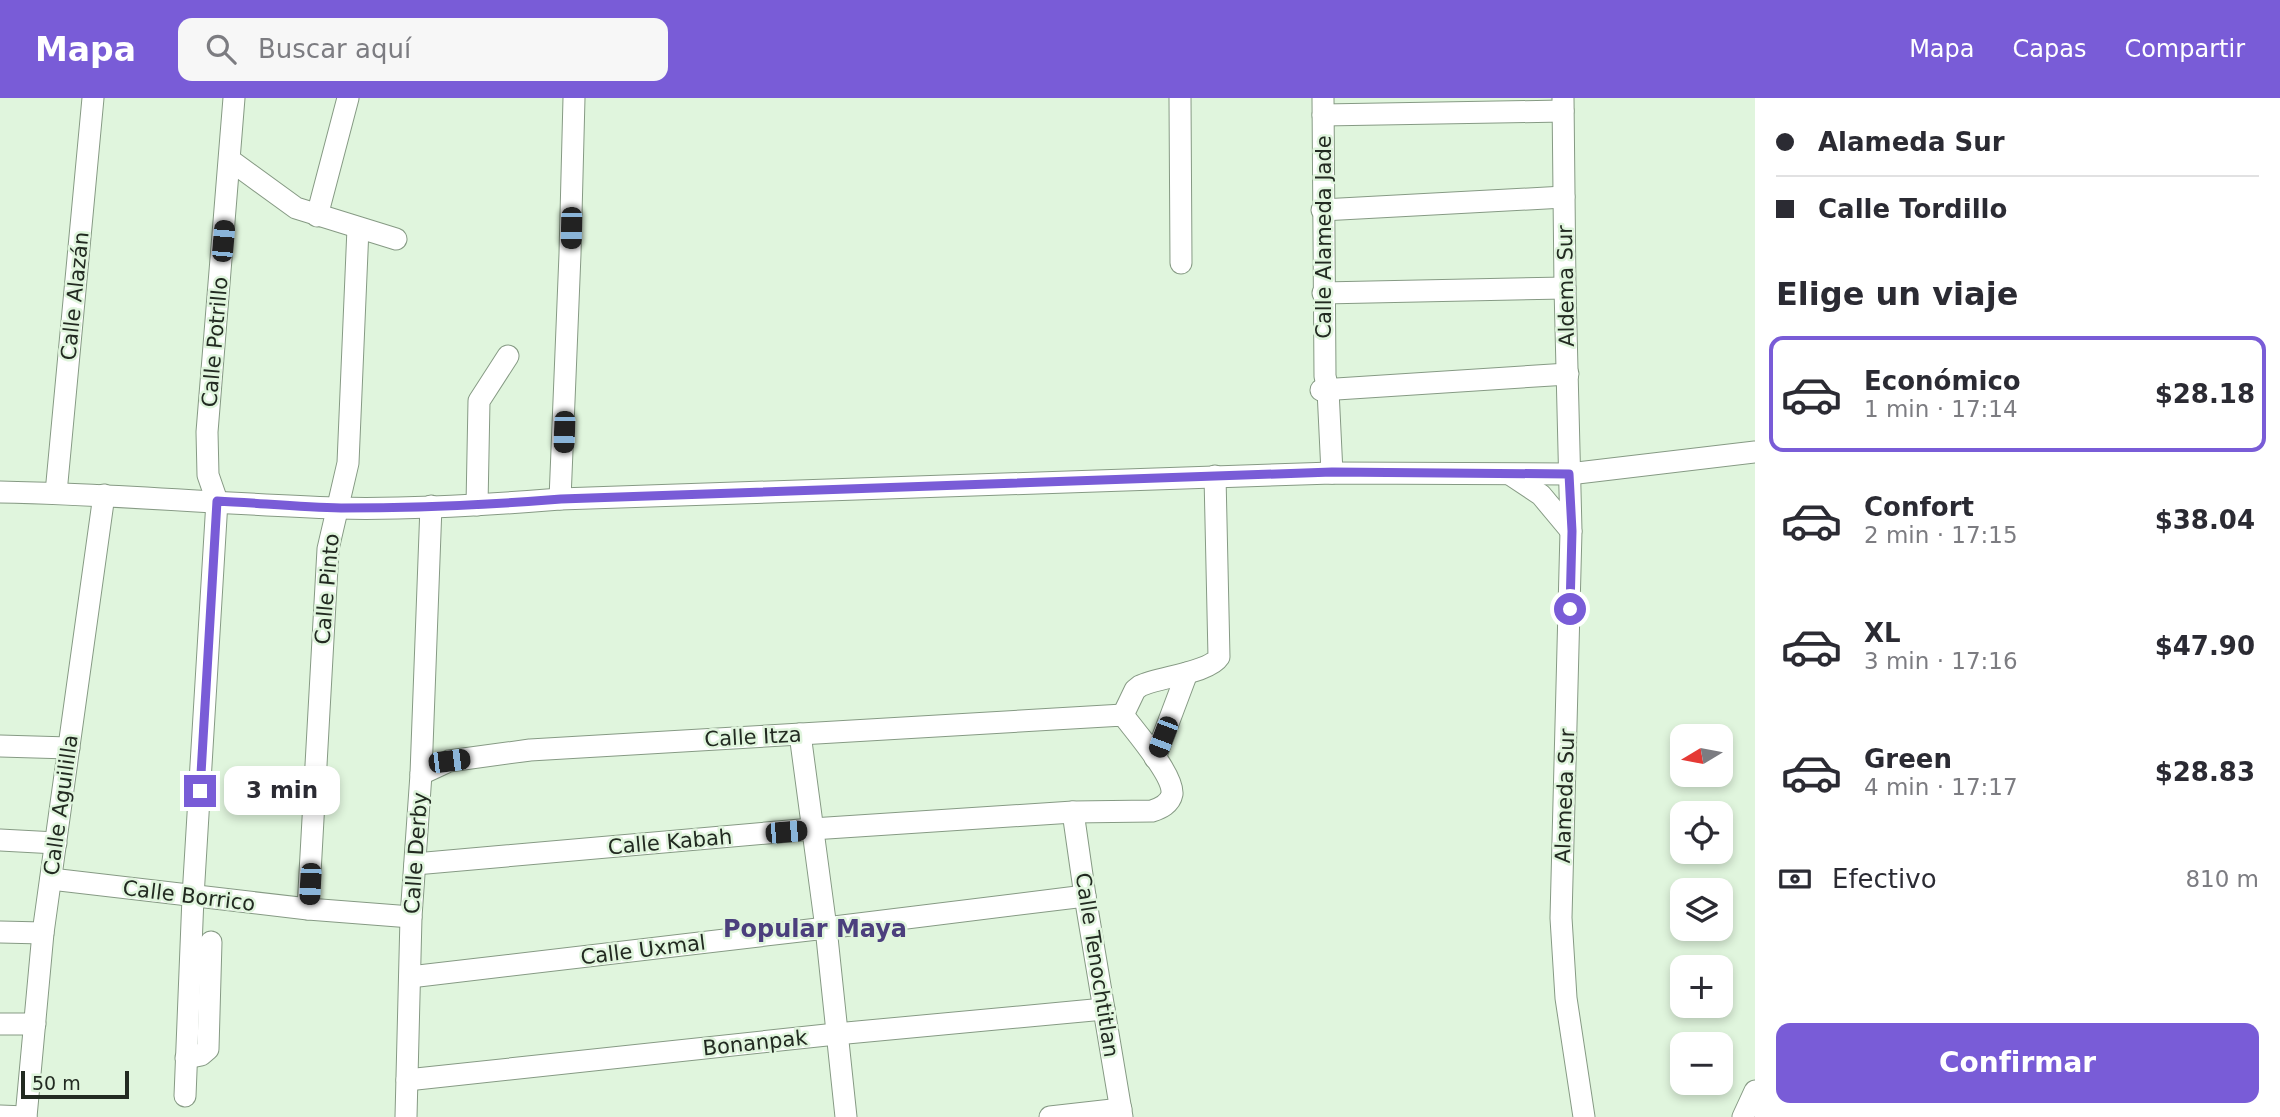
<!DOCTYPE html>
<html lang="es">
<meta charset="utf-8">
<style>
:root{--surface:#fff;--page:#f7f7f7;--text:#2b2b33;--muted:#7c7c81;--line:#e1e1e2;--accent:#795cd7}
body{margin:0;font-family:"DejaVu Sans",sans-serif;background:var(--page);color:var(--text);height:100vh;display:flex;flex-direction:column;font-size:26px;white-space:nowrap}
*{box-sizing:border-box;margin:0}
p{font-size:23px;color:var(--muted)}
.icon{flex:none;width:38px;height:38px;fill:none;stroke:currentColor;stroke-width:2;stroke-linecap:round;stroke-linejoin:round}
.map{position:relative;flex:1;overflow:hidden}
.details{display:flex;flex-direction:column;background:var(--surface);width:525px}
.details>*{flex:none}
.top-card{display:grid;align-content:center;height:154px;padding:0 21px;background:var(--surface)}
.needle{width:46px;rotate:260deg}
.buttons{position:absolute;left:1670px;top:626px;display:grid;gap:14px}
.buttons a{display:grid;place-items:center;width:63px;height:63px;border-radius:14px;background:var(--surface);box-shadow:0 4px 10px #0003;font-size:35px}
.scale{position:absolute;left:21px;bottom:18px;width:108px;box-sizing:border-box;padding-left:7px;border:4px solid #222a21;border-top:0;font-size:19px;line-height:24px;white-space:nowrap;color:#222a21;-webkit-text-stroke:5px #e0f5dd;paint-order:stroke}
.end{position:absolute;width:32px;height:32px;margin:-16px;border:9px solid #795cd7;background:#fff;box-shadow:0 0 0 4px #fff}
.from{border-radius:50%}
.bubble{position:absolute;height:49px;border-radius:14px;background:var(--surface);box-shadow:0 4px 10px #0003;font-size:23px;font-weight:700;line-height:49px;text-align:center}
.car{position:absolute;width:21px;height:42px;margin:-21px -10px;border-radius:9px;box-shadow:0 0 5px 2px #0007;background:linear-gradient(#222 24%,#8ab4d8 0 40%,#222 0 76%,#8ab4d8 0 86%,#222 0)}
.top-card b{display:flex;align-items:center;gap:24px;height:66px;font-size:26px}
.top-card b+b{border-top:2px solid var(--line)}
.top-card i{width:18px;height:18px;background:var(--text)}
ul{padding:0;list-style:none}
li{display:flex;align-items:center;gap:21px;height:116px;margin:0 14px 10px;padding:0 7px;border:4px solid transparent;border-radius:14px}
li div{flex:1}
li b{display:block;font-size:26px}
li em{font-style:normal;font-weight:700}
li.selected{border-color:var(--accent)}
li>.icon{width:63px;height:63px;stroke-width:1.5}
h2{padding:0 21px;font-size:32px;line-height:84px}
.pay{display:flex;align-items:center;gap:18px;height:77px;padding:0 21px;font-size:26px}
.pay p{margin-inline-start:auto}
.action{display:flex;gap:14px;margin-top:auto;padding:14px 21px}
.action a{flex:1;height:80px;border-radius:14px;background:var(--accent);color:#fff;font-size:28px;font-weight:700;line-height:80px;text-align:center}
header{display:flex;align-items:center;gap:42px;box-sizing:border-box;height:98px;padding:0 35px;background:var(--accent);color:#fff}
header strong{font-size:33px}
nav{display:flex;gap:38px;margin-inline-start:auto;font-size:24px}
.search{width:490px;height:63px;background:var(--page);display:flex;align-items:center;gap:18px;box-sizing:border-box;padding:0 24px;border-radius:14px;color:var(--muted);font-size:26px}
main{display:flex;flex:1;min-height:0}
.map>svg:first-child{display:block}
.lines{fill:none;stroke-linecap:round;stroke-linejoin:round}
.minor-casing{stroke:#869a84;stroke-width:23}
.minor{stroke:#fff;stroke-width:21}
.route{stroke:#795cd7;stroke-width:9}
.labels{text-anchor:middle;stroke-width:5;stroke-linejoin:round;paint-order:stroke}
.street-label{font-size:21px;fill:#222a21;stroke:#e0f5dd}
.quarter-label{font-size:24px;font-weight:bold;fill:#4b3f7d;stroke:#e0f5dd}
</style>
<header>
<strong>Mapa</strong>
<div class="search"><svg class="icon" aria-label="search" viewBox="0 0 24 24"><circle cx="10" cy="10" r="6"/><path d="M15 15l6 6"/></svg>Buscar aquí</div>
<nav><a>Mapa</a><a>Capas</a><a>Compartir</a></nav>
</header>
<main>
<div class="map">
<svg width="1755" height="1019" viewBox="0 0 1755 1019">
<rect width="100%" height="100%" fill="#e0f5dd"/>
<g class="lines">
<!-- minor casing -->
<g class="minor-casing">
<g id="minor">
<path d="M 1180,0 L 1181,165"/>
<path d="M 1323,0 L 1325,278 L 1328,292 L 1332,375"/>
<path d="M 1563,0 L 1565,190 L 1571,433 L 1561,820 L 1566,900 L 1584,1019"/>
<path d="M 1323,17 L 1563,13"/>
<path d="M 230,62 L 296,110 L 396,141"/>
<path d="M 1322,112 L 1564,99"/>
<path d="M 317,118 L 348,0"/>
<path d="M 1323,195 L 1565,190"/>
<path d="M 1321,292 L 1568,276"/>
<path d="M 1511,377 L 1541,397 L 1571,433"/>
<path d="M 0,394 C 112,396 224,406 336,410 C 411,412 486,407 560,401 L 1332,375 L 1569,376 L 1755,354"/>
<path d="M 56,395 L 93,0"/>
<path d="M 560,401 L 570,156 L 574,0"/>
<path d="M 477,407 L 479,303 L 508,258"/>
<path d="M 1123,617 L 1135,592 L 1140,588 C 1158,579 1209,575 1219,559 L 1215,378"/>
<path d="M 800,636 L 826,830 L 846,1019"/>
<path d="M 0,648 L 69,650"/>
<path d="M 1155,660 L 1187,575"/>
<path d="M 1073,714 L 1085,798 L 1122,1019"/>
<path d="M 0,742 L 56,745"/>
<path d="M 415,766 L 812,731 L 1073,714 L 1152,713 C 1161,710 1170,706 1172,696 C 1174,677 1134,632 1123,617 L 530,652 L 449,663 L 421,676"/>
<path d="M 51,781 L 308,811 L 411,819"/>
<path d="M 308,811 L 328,451 L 348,365 L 358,130"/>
<path d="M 0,834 L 43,835"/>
<path d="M 410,879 L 826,830 L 1085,798"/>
<path d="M 0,926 L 35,926"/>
<path d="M 186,960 L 201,957 L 208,951 L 211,844"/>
<path d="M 407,982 L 836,936 L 1104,911"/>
<path d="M 185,998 L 193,799 L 217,403 L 208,377 L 207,334 L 234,0"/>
<path d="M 0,1018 L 26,1019"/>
<path d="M 26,1019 L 43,835 L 104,397"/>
<path d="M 406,1019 L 411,819 L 421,676 L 431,408"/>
<path d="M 1050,1019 L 1121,1011"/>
<path d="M 1743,1019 L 1755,993"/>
</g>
</g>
<!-- minor -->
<use href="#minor" class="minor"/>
</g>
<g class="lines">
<!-- route -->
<path class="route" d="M 200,693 L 217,403 C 258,405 300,409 341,410 C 414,410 487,407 561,401 L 1332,374 L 1569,376 L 1572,433 L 1570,511"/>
</g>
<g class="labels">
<!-- street labels -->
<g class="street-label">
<text transform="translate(1324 139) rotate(-90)" y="7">Calle Alameda Jade</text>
<text transform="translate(1566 188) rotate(-91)" y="7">Aldema Sur</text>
<text transform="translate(75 198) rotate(-84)" y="7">Calle Alazán</text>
<text transform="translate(215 244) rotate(-85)" y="7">Calle Potrillo</text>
<text transform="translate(327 491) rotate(-85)" y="7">Calle Pinto</text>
<text transform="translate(753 639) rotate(-3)" y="7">Calle Itza</text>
<text transform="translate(1565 698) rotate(-88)" y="7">Alameda Sur</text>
<text transform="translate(61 707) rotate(-82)" y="7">Calle Aguililla</text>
<text transform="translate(670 744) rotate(-5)" y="7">Calle Kabah</text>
<text transform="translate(416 755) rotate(-86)" y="7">Calle Derby</text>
<text transform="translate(189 798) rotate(7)" y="7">Calle Borrico</text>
<text transform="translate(643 852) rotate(-7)" y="7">Calle Uxmal</text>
<text transform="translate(1097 867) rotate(81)" y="7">Calle Tenochtitlan</text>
<text transform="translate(755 945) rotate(-6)" y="7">Bonanpak</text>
</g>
<!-- quarter labels -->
<g class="quarter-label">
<text x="815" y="839">Popular Maya</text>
</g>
</g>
</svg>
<div class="buttons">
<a><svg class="needle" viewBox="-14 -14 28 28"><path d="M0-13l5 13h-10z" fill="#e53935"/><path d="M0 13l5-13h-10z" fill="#7c7c81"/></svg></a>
<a><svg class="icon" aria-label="locate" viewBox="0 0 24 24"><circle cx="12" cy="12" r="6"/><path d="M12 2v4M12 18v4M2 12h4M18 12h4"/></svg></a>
<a><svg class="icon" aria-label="layers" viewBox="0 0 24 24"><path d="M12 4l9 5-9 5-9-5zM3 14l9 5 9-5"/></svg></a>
<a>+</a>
<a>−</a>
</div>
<div class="scale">50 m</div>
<i class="end from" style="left:1570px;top:511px"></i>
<i class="end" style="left:200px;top:693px"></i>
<div class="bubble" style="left:224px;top:668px;width:116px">3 min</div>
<i class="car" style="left:571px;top:130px;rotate:181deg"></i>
<i class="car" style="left:223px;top:143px;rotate:5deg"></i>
<i class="car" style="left:564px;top:334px;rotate:182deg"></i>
<i class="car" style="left:1163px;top:639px;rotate:201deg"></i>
<i class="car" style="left:449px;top:663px;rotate:83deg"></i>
<i class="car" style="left:786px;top:734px;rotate:85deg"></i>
<i class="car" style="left:310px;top:786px;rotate:183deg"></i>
</div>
<section class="details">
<div class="top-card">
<b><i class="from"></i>Alameda Sur</b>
<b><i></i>Calle Tordillo</b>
</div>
<h2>Elige un viaje</h2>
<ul>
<li class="selected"><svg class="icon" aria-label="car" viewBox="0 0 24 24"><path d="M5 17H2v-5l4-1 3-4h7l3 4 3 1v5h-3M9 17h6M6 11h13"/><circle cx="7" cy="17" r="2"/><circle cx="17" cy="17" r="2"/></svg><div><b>Económico</b><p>1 min · 17:14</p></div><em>$28.18</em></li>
<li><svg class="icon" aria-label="car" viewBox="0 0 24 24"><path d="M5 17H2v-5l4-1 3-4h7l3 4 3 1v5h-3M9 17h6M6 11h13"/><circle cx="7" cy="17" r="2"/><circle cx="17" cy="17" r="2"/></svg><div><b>Confort</b><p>2 min · 17:15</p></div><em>$38.04</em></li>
<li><svg class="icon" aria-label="car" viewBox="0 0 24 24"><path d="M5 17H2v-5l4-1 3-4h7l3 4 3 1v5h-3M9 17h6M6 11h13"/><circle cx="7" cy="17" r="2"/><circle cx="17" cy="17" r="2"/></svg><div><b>XL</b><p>3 min · 17:16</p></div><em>$47.90</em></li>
<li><svg class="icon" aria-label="car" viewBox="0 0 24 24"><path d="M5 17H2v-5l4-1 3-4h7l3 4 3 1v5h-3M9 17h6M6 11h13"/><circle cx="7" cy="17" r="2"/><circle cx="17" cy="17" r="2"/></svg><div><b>Green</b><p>4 min · 17:17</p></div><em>$28.83</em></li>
</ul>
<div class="pay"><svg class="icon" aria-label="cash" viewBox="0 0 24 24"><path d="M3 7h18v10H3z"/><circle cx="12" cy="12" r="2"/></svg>Efectivo<p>810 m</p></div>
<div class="action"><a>Confirmar</a></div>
</section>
</main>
